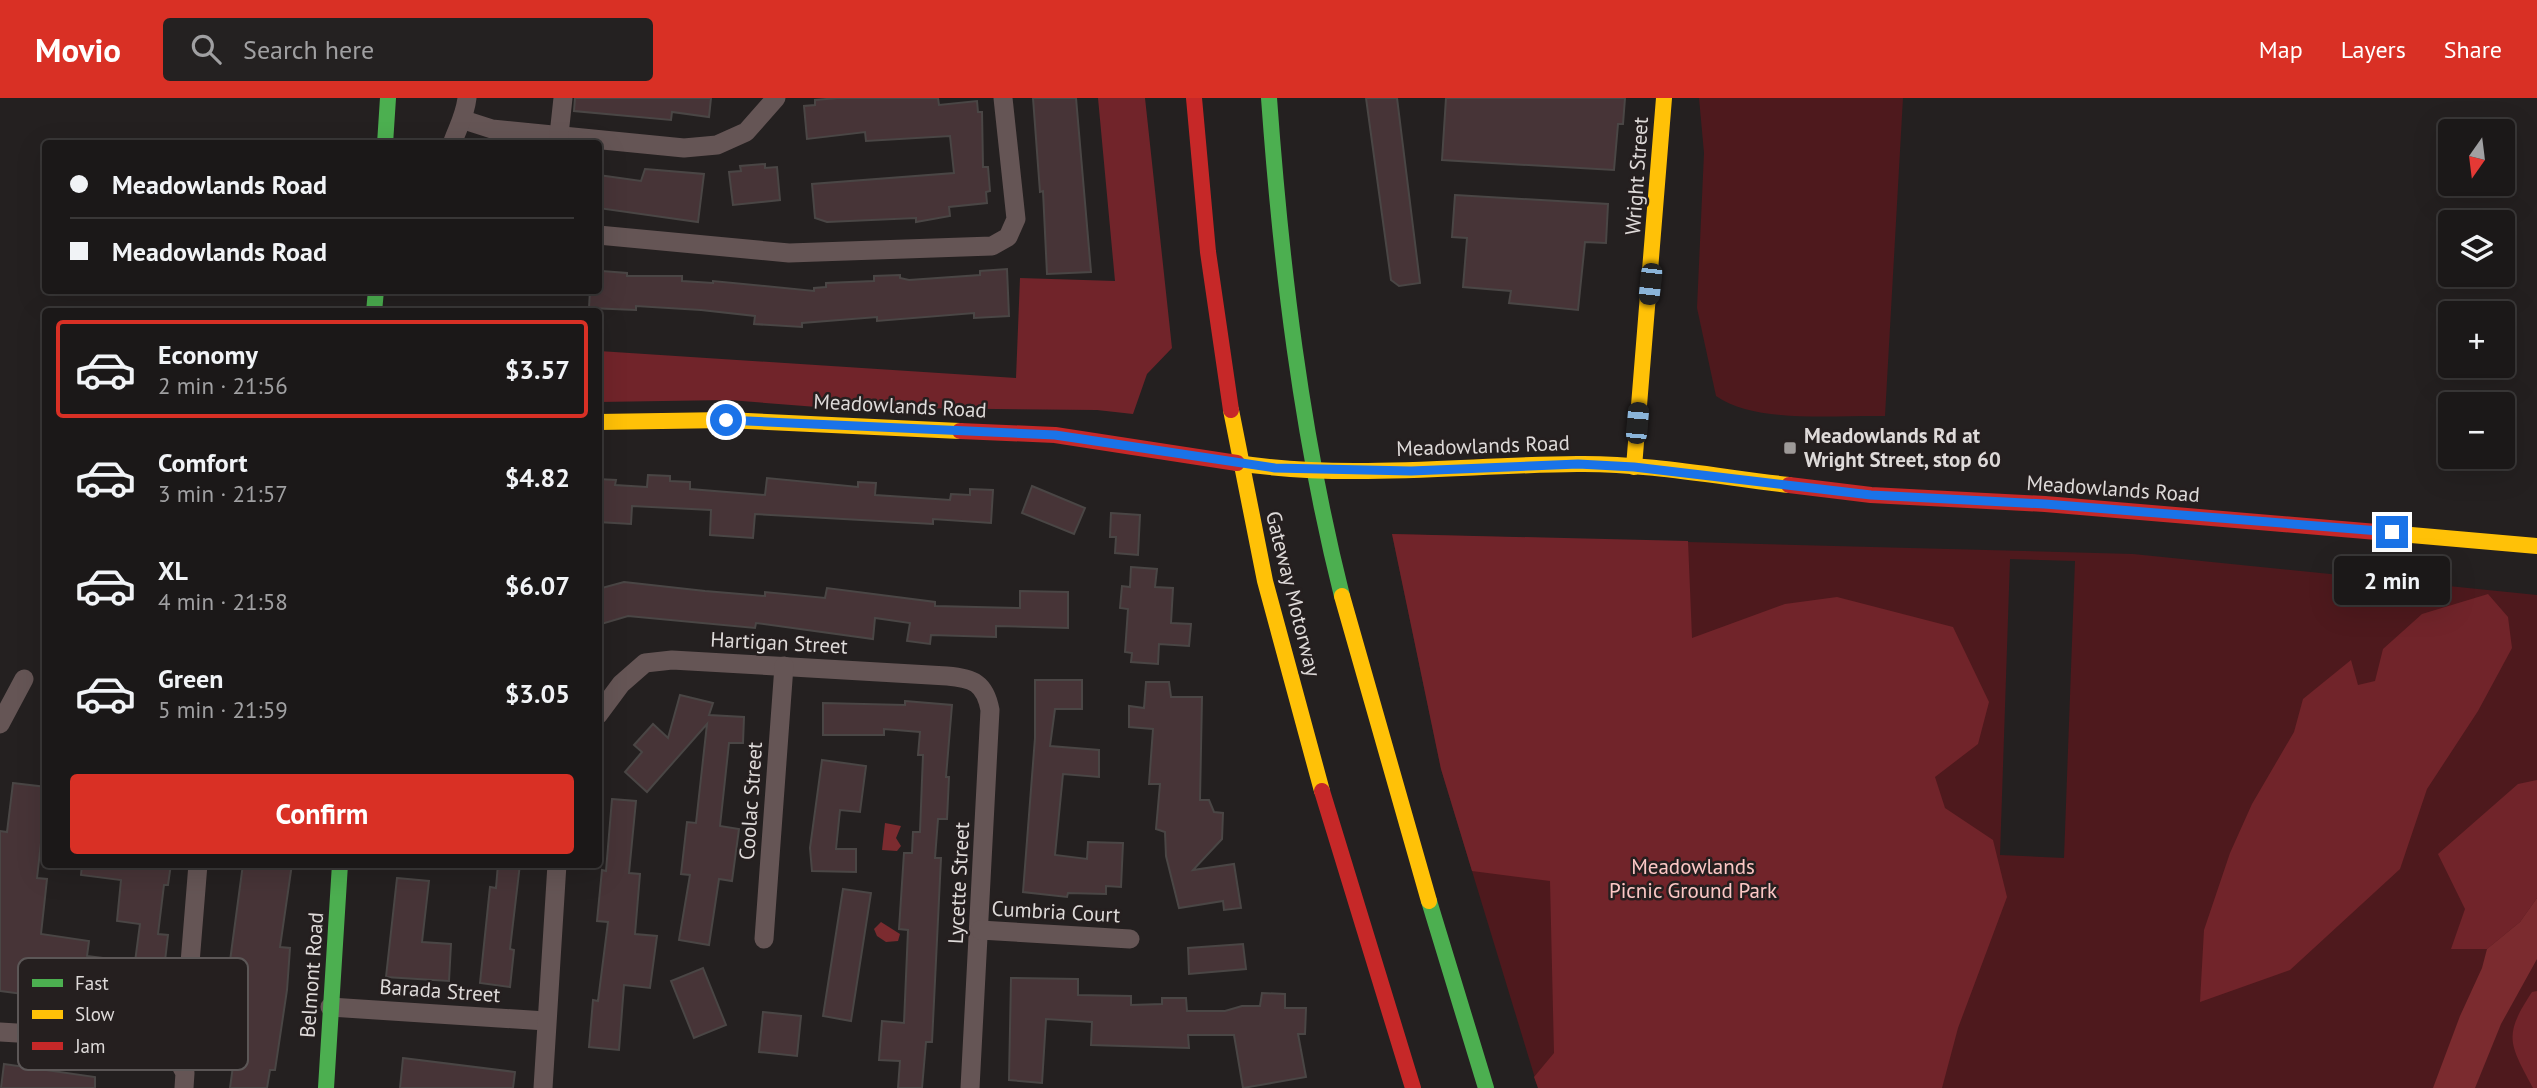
<!DOCTYPE html>
<meta charset="utf-8">
<style>
:root{--surface:#1b1818;--page:#242121;--text:#f1f3f6;--muted:#a0a0a2;--line:#393737;--accent:#d93025}
body{margin:0;font-family:"PT Sans",sans-serif;background:var(--page);color:var(--text);height:100vh;display:flex;flex-direction:column;font-size:26px;white-space:nowrap}
*{box-sizing:border-box;margin:0}
p{font-size:23px;color:var(--muted)}
.icon{flex:none;width:38px;height:38px;fill:none;stroke:currentColor;stroke-width:2;stroke-linecap:round;stroke-linejoin:round}
.map{position:relative;flex:1;overflow:hidden}
.details{position:absolute;left:42px;top:210px;width:560px;height:560px;display:flex;flex-direction:column;background:var(--surface);border-radius:7px;box-shadow:0 7px 28px #0002,0 0 0 2px var(--line)}
.details>*{flex:none}
.top-card{position:absolute;left:42px;top:42px;width:560px;height:154px;border-radius:7px;box-shadow:0 7px 28px #0002,0 0 0 2px var(--line);display:grid;align-content:center;height:154px;padding:0 28px;background:var(--surface)}
.needle{width:46px;rotate:194deg}
.tools{position:absolute;left:2438px;top:21px;display:grid;gap:14px}
.tools a{display:grid;place-items:center;width:77px;height:77px;border-radius:7px;background:var(--surface);box-shadow:0 7px 28px #0002,0 0 0 2px var(--line);font-size:35px}
.end{position:absolute;width:32px;height:32px;margin:-16px;border:9px solid #1a73e8;background:#fff;box-shadow:0 0 0 4px #fff}
.from{border-radius:50%}
.bubble{position:absolute;height:49px;border-radius:7px;background:var(--surface);box-shadow:0 7px 28px #0002,0 0 0 2px var(--line);font-size:23px;font-weight:700;line-height:49px;text-align:center}
.car{position:absolute;width:21px;height:42px;margin:-21px -10px;border-radius:9px;box-shadow:0 0 5px 2px #0007;background:linear-gradient(#222 24%,#8ab4d8 0 40%,#222 0 76%,#8ab4d8 0 86%,#222 0)}
.top-card b{display:flex;align-items:center;gap:24px;height:66px;font-size:26px}
.top-card b+b{border-top:2px solid var(--line)}
.top-card i{width:18px;height:18px;background:var(--text)}
ul{padding:12px 0 0;list-style:none}
li{display:flex;align-items:center;gap:21px;height:98px;margin:0 14px 10px;padding:0 14px;border:4px solid transparent;border-radius:7px}
li div{flex:1}
li b{display:block;font-size:26px}
li em{font-style:normal;font-weight:700}
li.selected{border-color:var(--accent)}
li>.icon{width:63px;height:63px;stroke-width:1.5}
.button{display:flex;gap:14px;margin-top:auto;padding:14px 28px}
.button a{flex:1;height:80px;border-radius:7px;background:var(--accent);color:#fff;font-size:28px;font-weight:700;line-height:80px;text-align:center}
header{display:flex;align-items:center;gap:42px;box-sizing:border-box;height:98px;padding:0 35px;background:var(--accent);color:#fff}
header strong{font-size:33px}
nav{display:flex;gap:38px;margin-inline-start:auto;font-size:24px}
.search{width:490px;height:63px;background:var(--page);display:flex;align-items:center;gap:18px;box-sizing:border-box;padding:0 24px;border-radius:7px;color:var(--muted);font-size:26px}
.map>svg:first-child{display:block}
.green{fill:#4e191d;fill-rule:evenodd}
.forest{fill:#71242a}
.water{fill:#7b2b2f}
.building{fill:#473437;stroke:#4a4645;stroke-width:2}
.lines{fill:none;stroke-linecap:round;stroke-linejoin:round}
.street{stroke:#655555;stroke-width:19}
.fast{stroke:#4caf50;stroke-width:16}
.slow{stroke:#ffc107;stroke-width:16}
.jam{stroke:#c62828;stroke-width:16}
.route{stroke:#1a73e8;stroke-width:9}
.poi-dot{fill:#9d9998;stroke:#251f1f;stroke-width:2.5}
.labels{text-anchor:middle;stroke-width:5;stroke-linejoin:round;paint-order:stroke}
.street-label{font-size:21px;fill:#dedad9;stroke:#251f1f}
.poi-label{font-size:21px;font-weight:bold;fill:#dedad9;stroke:#251f1f;text-anchor:start}
.park-label{font-size:21px;fill:#fcc7c5;stroke:#251f1f}
.key{fill:#251f1f;stroke:#5c5757;stroke-width:2}
.key-label{font-size:19px;fill:#dedad9}
</style>
<header>
<strong>Movio</strong>
<div class="search"><svg class="icon" aria-label="search" viewBox="0 0 24 24"><circle cx="10" cy="10" r="6"/><path d="M15 15l6 6"/></svg>Search here</div>
<nav><a>Map</a><a>Layers</a><a>Share</a></nav>
</header>
<div class="map">
<svg width="2537" height="990" viewBox="0 0 2537 990">
<rect width="100%" height="100%" fill="#242020"/>
<!-- green -->
<g class="green">
<path d="M 1699,0 L 1903,0 L 1885,318 C 1836,317 1756,326 1716,298 L 1697,210 L 1704,55 Z"/>
<path d="M 1392,436 L 2133,456 L 2537,497 L 2537,990 L 1538,990 L 1441,671 ZM 2010,461 L 2075,463 L 2064,760 L 2000,757 Z"/>
</g>
<!-- forest -->
<g class="forest">
<path d="M 1098,0 L 1145,0 L 1172,250 L 1147,276 L 1133,316 L 1097,312 L 817,309 L 729,302 L 599,304 L 599,253 L 1016,280 L 1020,180 L 1115,183 Z"/>
<path d="M 1392,436 L 1688,443 L 1692,540 L 1785,506 L 1837,499 L 1953,529 L 1989,604 L 1978,646 L 1935,679 L 1945,710 L 1993,742 L 2007,799 L 1958,930 L 1942,990 L 1538,990 L 1534,979 L 1554,955 L 1550,783 L 1472,773 L 1441,671 Z"/>
<path d="M 2488,496 L 2508,519 L 2512,550 L 2478,613 L 2427,691 L 2400,771 L 2290,872 L 2200,904 L 2204,832 L 2230,755 L 2252,706 L 2294,634 L 2303,601 L 2351,562 L 2358,587 L 2375,583 L 2383,551 L 2422,516 Z"/>
<path d="M 2537,682 L 2537,800 L 2520,824 L 2487,851 L 2451,851 L 2465,811 L 2438,756 L 2518,686 Z"/>
<path d="M 2537,893 L 2537,990 L 2533,990 C 2509,945 2503,938 2532,894 Z"/>
</g>
<!-- water -->
<g class="water">
<path d="M 885,725 L 901,728 L 896,740 L 901,748 L 897,753 L 882,752 Z"/>
<path d="M 2537,800 L 2537,861 L 2501,926 L 2475,990 L 2433,990 L 2460,918 L 2482,870 L 2487,851 L 2520,824 Z"/>
<path d="M 881,824 L 900,836 L 898,843 L 886,844 L 877,838 L 874,831 Z"/>
</g>
<!-- building -->
<g class="building">
<path d="M 575,0 L 711,0 L 709,19 L 672,14 L 671,22 L 574,13 Z"/>
<path d="M 838,0 L 938,0 L 939,7 L 977,3 L 978,14 L 982,14 L 983,69 L 988,69 L 990,93 L 986,94 L 987,105 L 949,109 L 950,118 L 916,124 L 916,120 L 827,124 L 815,120 L 812,86 L 954,75 L 950,38 L 866,43 L 865,34 L 807,41 L 804,8 L 815,7 L 815,2 Z"/>
<path d="M 1033,0 L 1076,0 L 1091,174 L 1047,176 L 1043,93 L 1040,94 Z"/>
<path d="M 1366,0 L 1397,0 L 1420,185 L 1399,188 L 1391,182 Z"/>
<path d="M 1446,0 L 1625,0 L 1623,26 L 1618,26 L 1614,72 L 1442,62 Z"/>
<path d="M 765,66 L 765,70 L 777,69 L 780,102 L 733,107 L 729,74 L 741,73 L 740,68 Z"/>
<path d="M 645,71 L 704,76 L 698,124 L 598,110 L 598,77 L 641,83 Z"/>
<path d="M 1455,97 L 1608,106 L 1606,145 L 1585,144 L 1578,212 L 1509,205 L 1511,193 L 1463,189 L 1467,140 L 1452,139 Z"/>
<path d="M 1007,171 L 1009,218 L 974,220 L 974,215 L 877,223 L 877,219 L 802,225 L 802,229 L 754,226 L 755,218 L 701,212 L 636,208 L 636,212 L 589,210 L 590,192 L 598,192 L 598,177 L 602,173 L 627,175 L 627,178 L 682,178 L 682,183 L 713,185 L 713,183 L 814,193 L 814,190 L 826,189 L 826,185 L 874,183 L 874,178 L 900,177 L 900,180 L 909,182 L 980,177 L 980,173 Z"/>
<path d="M 648,377 L 670,378 L 670,383 L 690,384 L 690,391 L 765,397 L 767,380 L 858,389 L 858,384 L 876,385 L 875,397 L 950,402 L 951,396 L 970,397 L 970,391 L 993,392 L 991,425 L 933,421 L 933,426 L 755,416 L 753,440 L 710,437 L 711,412 L 632,408 L 631,426 L 598,424 L 598,381 L 616,382 L 615,387 L 647,389 Z"/>
<path d="M 1032,388 L 1085,410 L 1074,436 L 1022,415 Z"/>
<path d="M 1111,415 L 1140,417 L 1138,457 L 1115,455 L 1116,439 L 1110,439 Z"/>
<path d="M 1131,469 L 1157,471 L 1155,489 L 1173,490 L 1171,525 L 1191,526 L 1189,548 L 1159,546 L 1158,566 L 1131,564 L 1132,555 L 1125,554 L 1128,511 L 1120,510 L 1122,488 L 1130,489 Z"/>
<path d="M 624,484 L 705,493 L 765,498 L 765,494 L 825,500 L 827,490 L 935,504 L 935,508 L 1020,510 L 1020,493 L 1068,494 L 1068,530 L 996,528 L 996,539 L 931,537 L 930,546 L 907,543 L 910,525 L 875,520 L 873,541 L 756,525 L 755,530 L 628,518 L 598,527 L 598,491 Z"/>
<path d="M 1035,582 L 1082,582 L 1082,611 L 1055,611 L 1050,648 L 1099,652 L 1099,679 L 1063,676 L 1055,757 L 1087,761 L 1088,744 L 1123,745 L 1121,789 L 1106,788 L 1106,796 L 1068,795 L 1067,799 L 1023,794 L 1035,640 Z"/>
<path d="M 1146,584 L 1169,584 L 1171,599 L 1202,599 L 1200,702 L 1209,702 L 1214,714 L 1223,715 L 1222,741 L 1193,772 L 1234,766 L 1241,810 L 1224,812 L 1223,803 L 1179,810 L 1166,758 L 1165,734 L 1156,731 L 1160,686 L 1149,686 L 1153,631 L 1129,629 L 1129,608 L 1144,610 Z"/>
<path d="M 680,597 L 713,605 L 709,617 L 744,619 L 743,645 L 729,645 L 720,728 L 739,731 L 732,783 L 719,781 L 709,847 L 679,842 L 690,777 L 681,776 L 687,724 L 696,725 L 707,626 L 647,694 L 625,674 L 642,654 L 634,647 L 653,626 L 668,640 Z"/>
<path d="M 905,603 L 952,607 L 946,679 L 949,679 L 947,721 L 938,721 L 935,760 L 941,760 L 932,944 L 926,944 L 922,990 L 898,990 L 900,963 L 879,962 L 882,923 L 904,925 L 908,832 L 899,831 L 904,755 L 912,755 L 913,734 L 920,734 L 923,657 L 918,657 L 920,634 L 884,631 L 884,637 L 823,637 L 823,605 L 905,607 Z"/>
<path d="M 822,662 L 866,668 L 860,714 L 840,712 L 836,751 L 856,751 L 856,774 L 812,773 L 810,750 Z"/>
<path d="M 13,685 L 46,689 L 46,727 L 43,727 L 37,780 L 47,781 L 41,836 L 89,843 L 87,858 L 135,864 L 140,826 L 117,823 L 121,782 L 81,777 L 82,766 L 171,766 L 168,787 L 164,787 L 158,836 L 168,837 L 160,906 L 124,901 L 123,909 L 0,893 L 0,733 L 7,734 Z"/>
<path d="M 612,701 L 636,703 L 629,775 L 640,776 L 635,836 L 657,838 L 650,890 L 624,887 L 619,952 L 589,949 L 593,902 L 598,903 L 608,824 L 597,823 L 602,772 L 606,773 Z"/>
<path d="M 243,766 L 292,766 L 280,849 L 290,850 L 287,892 L 275,972 L 270,972 L 267,990 L 230,990 L 233,968 L 228,967 L 236,879 L 228,878 Z"/>
<path d="M 498,766 L 520,766 L 510,851 L 514,852 L 510,889 L 480,885 L 490,789 L 496,790 Z"/>
<path d="M 397,780 L 429,783 L 422,844 L 451,846 L 449,883 L 386,879 Z"/>
<path d="M 843,791 L 871,795 L 851,923 L 823,918 Z"/>
<path d="M 1243,846 L 1246,871 L 1189,876 L 1188,850 Z"/>
<path d="M 703,870 L 726,927 L 694,940 L 671,883 Z"/>
<path d="M 1011,880 L 1078,881 L 1078,897 L 1131,898 L 1131,907 L 1162,906 L 1162,900 L 1186,900 L 1187,913 L 1225,913 L 1242,908 L 1260,908 L 1262,895 L 1285,896 L 1285,910 L 1306,910 L 1305,936 L 1298,936 L 1306,979 L 1243,990 L 1234,937 L 1188,937 L 1189,950 L 1091,947 L 1092,924 L 1046,921 L 1042,985 L 1009,982 Z"/>
<path d="M 763,914 L 801,918 L 797,958 L 759,954 Z"/>
<path d="M 403,960 L 515,974 L 513,990 L 400,990 Z"/>
<path d="M 4,966 L 95,979 L 95,990 L 1,990 Z"/>
</g>
<g class="lines">
<!-- street -->
<g class="street">
<path d="M 464,22 L 492,31 L 684,50 L 717,47 L 746,34 L 776,0"/>
<path d="M 452,46 C 458,29 465,18 467,0"/>
<path d="M 558,46 L 563,0"/>
<path d="M 598,137 L 789,155 L 992,148 L 1008,139 L 1016,121 L 1003,0"/>
<path d="M 598,617 L 621,586 L 645,565 L 672,562 L 947,578 C 973,580 985,585 990,612 L 970,990"/>
<path d="M 0,626 L 24,581"/>
<path d="M 980,832 L 1130,841"/>
<path d="M 764,841 L 784,568"/>
<path d="M 330,909 L 546,923"/>
<path d="M 0,934 L 134,942 L 164,936"/>
<path d="M 184,990 L 185,975 L 164,936 L 179,922 L 187,902 L 198,766"/>
<path d="M 543,990 L 557,766"/>
</g>
<!-- fast -->
<g class="fast">
<path d="M 1269,0 C 1281,167 1301,335 1342,498"/>
<path d="M 385,46 L 388,0"/>
<path d="M 374,214 L 376,192"/>
<path d="M 1429,803 L 1486,990"/>
<path d="M 326,990 L 340,766"/>
</g>
<!-- slow -->
<g class="slow">
<path d="M 1231,312 L 1265,483 L 1322,693"/>
<path d="M 598,324 L 726,322 L 960,333"/>
<path d="M 1237,365 C 1349,382 1464,367 1577,366 C 1647,365 1719,379 1789,387"/>
<path d="M 1634,369 L 1664,0"/>
<path d="M 2377,434 L 2537,448"/>
<path d="M 1342,498 L 1429,803"/>
</g>
<!-- jam -->
<g class="jam">
<path d="M 1194,0 L 1208,154 L 1231,312"/>
<path d="M 960,333 L 1055,337 L 1237,365"/>
<path d="M 1789,387 L 1871,397 L 2045,406 L 2377,434"/>
<path d="M 1322,693 L 1413,990"/>
</g>
</g>
<g class="lines">
<!-- route -->
<path class="route" d="M 726,322 L 1055,337 L 1275,370 L 1411,373 L 1578,366 L 1634,369 L 1871,397 L 2045,406 L 2392,434"/>
</g>
<!-- markers -->
<rect class="poi-dot" x="1783" y="343" width="14" height="14" rx="3.5"/>
<g class="labels">
<!-- street labels -->
<g class="street-label">
<text transform="translate(1637 78) rotate(-86)" y="7">Wright Street</text>
<text transform="translate(900 308) rotate(3)" y="7">Meadowlands Road</text>
<text transform="translate(1483 348) rotate(-2)" y="7">Meadowlands Road</text>
<text transform="translate(2113 391) rotate(4)" y="7">Meadowlands Road</text>
<text transform="translate(1293 496) rotate(76)" y="7">Gateway Motorway</text>
<text transform="translate(779 545) rotate(3)" y="7">Hartigan Street</text>
<text transform="translate(751 703) rotate(-86)" y="7">Coolac Street</text>
<text transform="translate(959 785) rotate(-87)" y="7">Lycette Street</text>
<text transform="translate(1056 814) rotate(3)" y="7">Cumbria Court</text>
<text transform="translate(312 877) rotate(-86)" y="7">Belmont Road</text>
<text transform="translate(440 893) rotate(4)" y="7">Barada Street</text>
</g>
<!-- poi labels -->
<g class="poi-label">
<text x="1804" y="345">Meadowlands Rd at<tspan x="1804" dy="24">Wright Street, stop 60</tspan></text>
</g>
<!-- park labels -->
<g class="park-label">
<text x="1693" y="776">Meadowlands<tspan x="1693" dy="24">Picnic Ground Park</tspan></text>
</g>
</g>
<!-- legend -->
<rect x="18" y="860" width="230" height="112" rx="10" class="key"/>
<rect x="32" y="881" width="31" height="8" fill="#4caf50"/>
<rect x="32" y="912" width="31" height="9" fill="#ffc107"/>
<rect x="32" y="944" width="31" height="8" fill="#c62828"/>
<g class="key-label">
<text x="75" y="892">Fast</text>
<text x="75" y="923">Slow</text>
<text x="75" y="955">Jam</text>
</g>
</svg>
<div class="tools">
<a><svg class="needle" viewBox="-14 -14 28 28"><path d="M0-13l5 13h-10z" fill="#e53935"/><path d="M0 13l5-13h-10z" fill="#a0a0a2"/></svg></a>
<a><svg class="icon" aria-label="layers" viewBox="0 0 24 24"><path d="M12 4l9 5-9 5-9-5zM3 14l9 5 9-5"/></svg></a>
<a>+</a>
<a>−</a>
</div>
<i class="end from" style="left:726px;top:322px"></i>
<i class="end" style="left:2392px;top:434px"></i>
<div class="bubble" style="left:2334px;top:458px;width:116px">2 min</div>
<i class="car" style="left:1650px;top:186px;rotate:186deg"></i>
<i class="car" style="left:1637px;top:325px;rotate:5deg"></i>
<div class="top-card">
<b><i class="from"></i>Meadowlands Road</b>
<b><i></i>Meadowlands Road</b>
</div>
<section class="details">
<ul>
<li class="selected"><svg class="icon" aria-label="car" viewBox="0 0 24 24"><path d="M5 17H2v-5l4-1 3-4h7l3 4 3 1v5h-3M9 17h6M6 11h13"/><circle cx="7" cy="17" r="2"/><circle cx="17" cy="17" r="2"/></svg><div><b>Economy</b><p>2 min · 21:56</p></div><em>$3.57</em></li>
<li><svg class="icon" aria-label="car" viewBox="0 0 24 24"><path d="M5 17H2v-5l4-1 3-4h7l3 4 3 1v5h-3M9 17h6M6 11h13"/><circle cx="7" cy="17" r="2"/><circle cx="17" cy="17" r="2"/></svg><div><b>Comfort</b><p>3 min · 21:57</p></div><em>$4.82</em></li>
<li><svg class="icon" aria-label="car" viewBox="0 0 24 24"><path d="M5 17H2v-5l4-1 3-4h7l3 4 3 1v5h-3M9 17h6M6 11h13"/><circle cx="7" cy="17" r="2"/><circle cx="17" cy="17" r="2"/></svg><div><b>XL</b><p>4 min · 21:58</p></div><em>$6.07</em></li>
<li><svg class="icon" aria-label="car" viewBox="0 0 24 24"><path d="M5 17H2v-5l4-1 3-4h7l3 4 3 1v5h-3M9 17h6M6 11h13"/><circle cx="7" cy="17" r="2"/><circle cx="17" cy="17" r="2"/></svg><div><b>Green</b><p>5 min · 21:59</p></div><em>$3.05</em></li>
</ul>
<div class="button"><a>Confirm</a></div>
</section>
</div>
